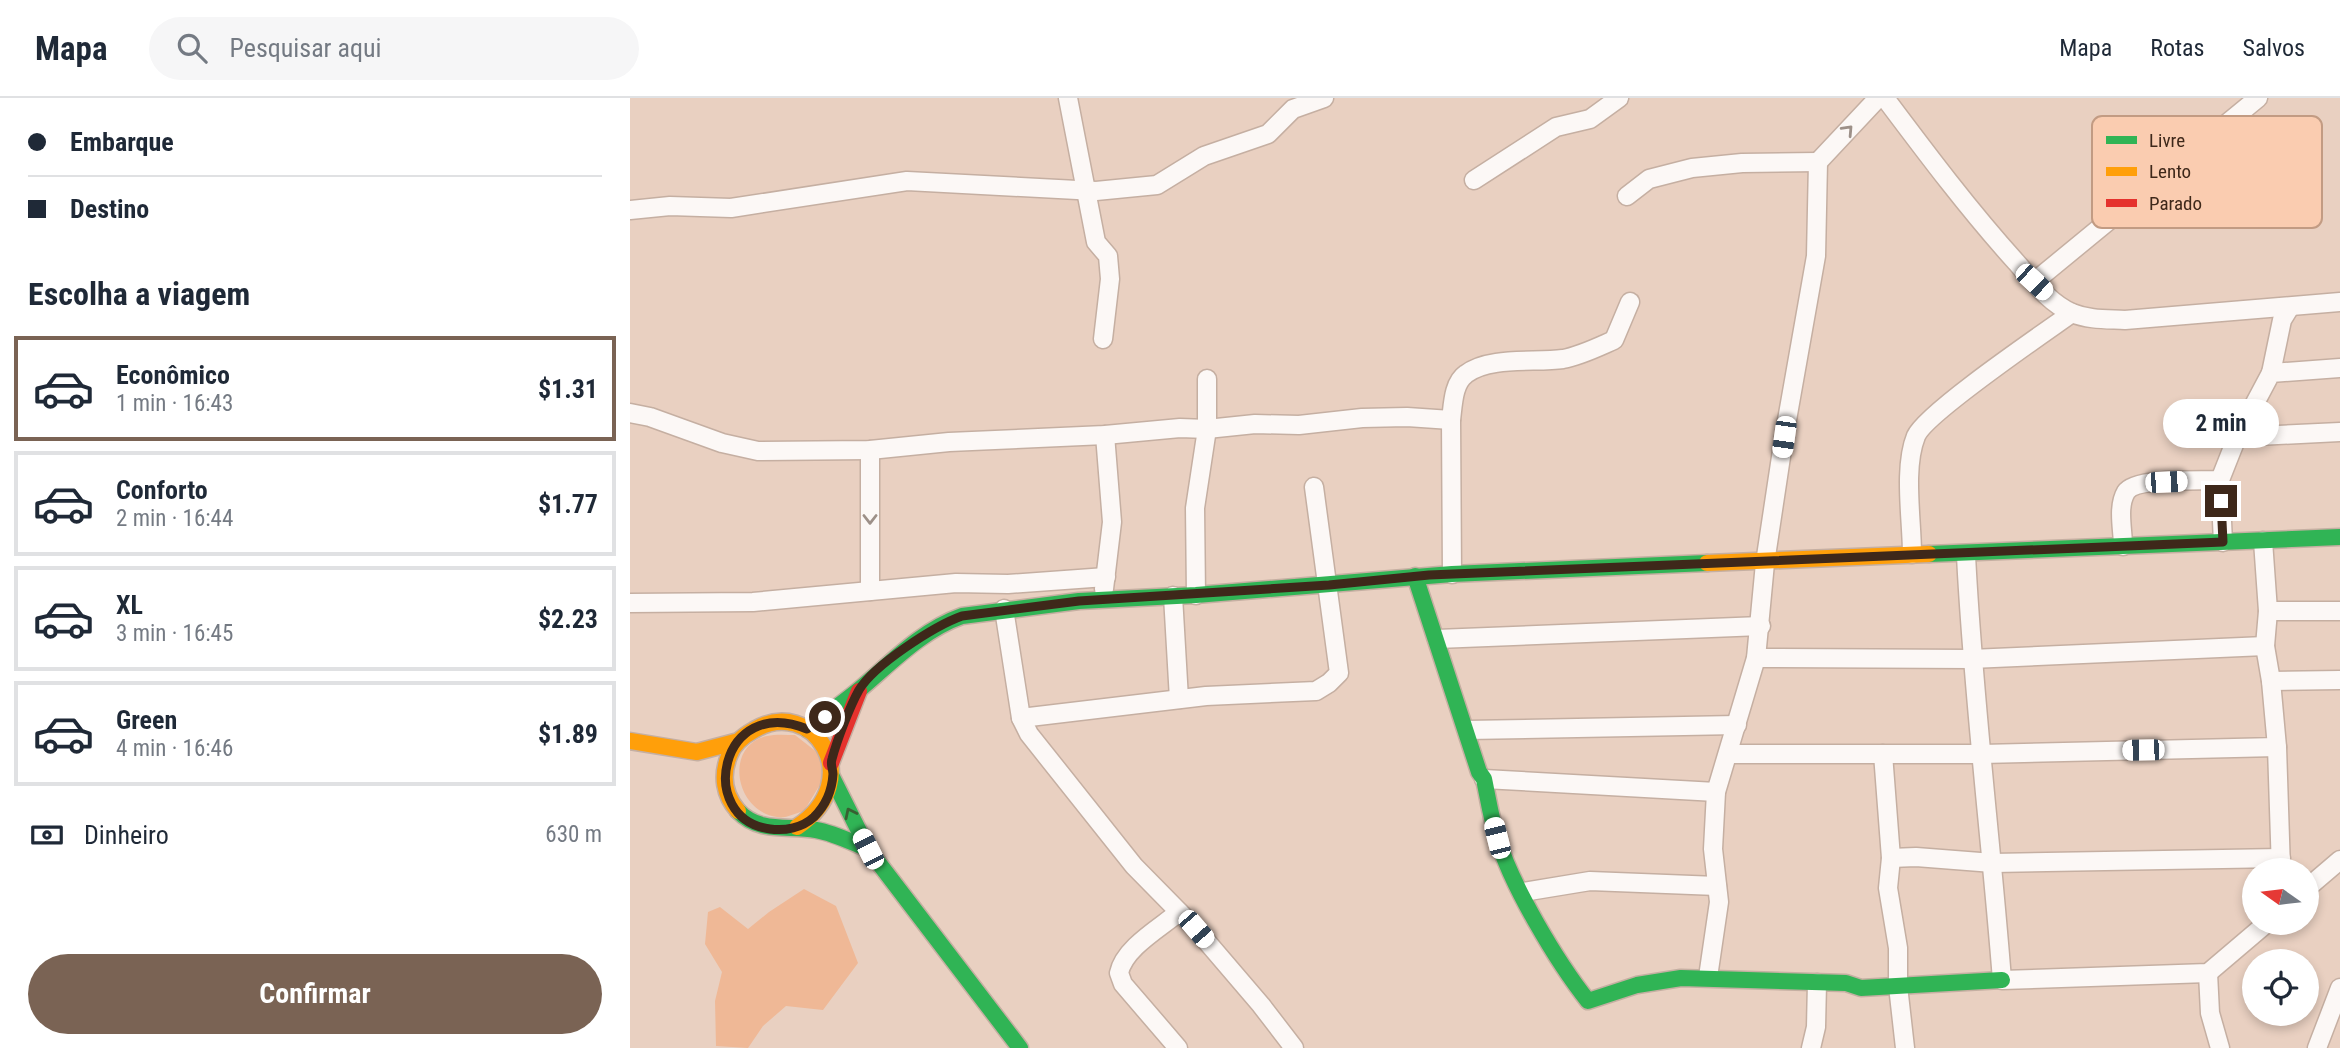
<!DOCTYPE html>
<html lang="pt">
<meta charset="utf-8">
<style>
:root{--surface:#fff;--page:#f6f6f7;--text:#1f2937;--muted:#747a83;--line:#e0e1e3;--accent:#7a6354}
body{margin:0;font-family:"Roboto Condensed",sans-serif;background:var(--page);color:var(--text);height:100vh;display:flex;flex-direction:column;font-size:26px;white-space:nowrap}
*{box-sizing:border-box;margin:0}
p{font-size:23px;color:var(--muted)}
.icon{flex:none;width:38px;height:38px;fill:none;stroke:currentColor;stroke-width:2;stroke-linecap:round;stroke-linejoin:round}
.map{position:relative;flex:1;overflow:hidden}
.panel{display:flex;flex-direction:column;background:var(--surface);width:630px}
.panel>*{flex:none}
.guide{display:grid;align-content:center;height:154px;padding:0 28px;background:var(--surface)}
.needle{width:46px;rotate:284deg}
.controls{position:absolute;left:1612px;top:760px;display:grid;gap:14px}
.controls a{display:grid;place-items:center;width:77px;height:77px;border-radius:50%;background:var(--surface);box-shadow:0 4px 10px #0003;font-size:35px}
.end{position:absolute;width:32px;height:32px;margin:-16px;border:9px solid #3e281a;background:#fff;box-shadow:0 0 0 4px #fff}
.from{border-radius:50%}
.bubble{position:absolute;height:49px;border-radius:24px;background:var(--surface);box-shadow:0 4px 10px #0003;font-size:23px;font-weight:700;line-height:49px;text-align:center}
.car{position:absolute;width:21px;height:42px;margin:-21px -10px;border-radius:9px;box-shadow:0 0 5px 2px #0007;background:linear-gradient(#fff 24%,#345 0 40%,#fff 0 76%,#345 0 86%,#fff 0)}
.guide b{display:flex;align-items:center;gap:24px;height:66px;font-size:26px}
.guide b+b{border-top:2px solid var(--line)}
.guide i{width:18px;height:18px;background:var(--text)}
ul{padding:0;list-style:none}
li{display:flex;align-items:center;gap:21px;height:105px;margin:0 14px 10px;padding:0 14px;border:4px solid var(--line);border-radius:0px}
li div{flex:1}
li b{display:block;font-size:26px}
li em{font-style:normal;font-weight:700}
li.current{border-color:var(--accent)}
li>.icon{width:63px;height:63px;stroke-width:1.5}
h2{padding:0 28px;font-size:32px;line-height:84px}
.pay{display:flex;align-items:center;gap:18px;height:77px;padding:0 28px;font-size:26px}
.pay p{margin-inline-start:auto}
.action{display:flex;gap:14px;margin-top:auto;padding:14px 28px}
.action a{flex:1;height:80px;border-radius:42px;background:var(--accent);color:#fff;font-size:28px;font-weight:700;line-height:80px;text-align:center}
header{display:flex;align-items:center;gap:42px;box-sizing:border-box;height:98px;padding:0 35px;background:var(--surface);border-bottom:2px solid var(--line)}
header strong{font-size:33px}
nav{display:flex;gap:38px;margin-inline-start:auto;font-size:24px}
.search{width:490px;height:63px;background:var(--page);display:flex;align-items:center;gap:18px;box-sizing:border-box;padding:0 24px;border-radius:38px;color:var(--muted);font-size:26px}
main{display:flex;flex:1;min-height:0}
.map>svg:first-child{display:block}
.green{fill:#efb896}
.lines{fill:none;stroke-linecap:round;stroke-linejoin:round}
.street-casing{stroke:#c5afa2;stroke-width:21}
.fast-casing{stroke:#c5afa2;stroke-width:19}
.slow-casing{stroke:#c5afa2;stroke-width:19}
.jam-casing{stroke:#c5afa2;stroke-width:19}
.street{stroke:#fcf8f6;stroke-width:18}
.fast{stroke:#30b455;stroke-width:16}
.slow{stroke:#ff9f0a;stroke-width:16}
.jam{stroke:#e5322d;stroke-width:16}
.oneway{stroke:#9d9088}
.oneway2{stroke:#386032}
.route{stroke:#3e281a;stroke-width:9}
.key{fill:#faccb0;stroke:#c29b83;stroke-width:2}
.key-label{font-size:19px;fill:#3e281a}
</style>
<header>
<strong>Mapa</strong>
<div class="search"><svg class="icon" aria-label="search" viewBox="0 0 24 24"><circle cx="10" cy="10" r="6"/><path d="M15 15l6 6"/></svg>Pesquisar aqui</div>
<nav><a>Mapa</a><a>Rotas</a><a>Salvos</a></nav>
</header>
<main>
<section class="panel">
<div class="guide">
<b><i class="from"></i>Embarque</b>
<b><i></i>Destino</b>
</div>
<h2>Escolha a viagem</h2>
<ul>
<li class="current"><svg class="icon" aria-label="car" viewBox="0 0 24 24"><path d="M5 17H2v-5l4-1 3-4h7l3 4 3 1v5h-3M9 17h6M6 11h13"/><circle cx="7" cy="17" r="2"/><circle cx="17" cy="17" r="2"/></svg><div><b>Econômico</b><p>1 min · 16:43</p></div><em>$1.31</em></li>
<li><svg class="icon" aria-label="car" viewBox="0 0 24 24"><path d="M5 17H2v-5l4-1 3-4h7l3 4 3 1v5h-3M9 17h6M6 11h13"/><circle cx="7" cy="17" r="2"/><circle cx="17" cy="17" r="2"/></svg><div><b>Conforto</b><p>2 min · 16:44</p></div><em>$1.77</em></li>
<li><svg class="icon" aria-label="car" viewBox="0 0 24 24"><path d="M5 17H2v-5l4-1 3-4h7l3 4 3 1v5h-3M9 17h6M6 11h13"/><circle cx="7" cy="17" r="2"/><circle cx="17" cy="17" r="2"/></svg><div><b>XL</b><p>3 min · 16:45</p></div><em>$2.23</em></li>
<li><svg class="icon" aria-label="car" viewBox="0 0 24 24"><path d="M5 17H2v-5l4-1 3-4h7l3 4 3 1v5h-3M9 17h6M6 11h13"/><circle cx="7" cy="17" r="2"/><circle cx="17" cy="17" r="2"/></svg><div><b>Green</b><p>4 min · 16:46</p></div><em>$1.89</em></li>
</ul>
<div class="pay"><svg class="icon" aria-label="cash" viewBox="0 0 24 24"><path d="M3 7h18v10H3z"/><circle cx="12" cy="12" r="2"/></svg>Dinheiro<p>630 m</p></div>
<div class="action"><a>Confirmar</a></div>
</section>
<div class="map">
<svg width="1710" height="950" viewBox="0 0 1710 950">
<rect width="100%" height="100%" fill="#e9d0c1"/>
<!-- green -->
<g class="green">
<path d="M 165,637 L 188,655 L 194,680 L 174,713 C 166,715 155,721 147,719 C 104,713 94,647 137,638 C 146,636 156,637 165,637 Z"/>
<path d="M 174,791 L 206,808 L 228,865 L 193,912 L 156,908 L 133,928 L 118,950 L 86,948 L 85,903 L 92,874 L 75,846 L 78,814 L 90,809 L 118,831 L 139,814 Z"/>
</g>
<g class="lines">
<!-- street casing -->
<g class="street-casing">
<g id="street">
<path d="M 438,0 L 466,144 L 478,158 L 480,181 L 473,241"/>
<path d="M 1255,0 C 1297,56 1339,112 1386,164 C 1402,182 1419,205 1442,215 C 1459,222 1477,221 1495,222 L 1710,204"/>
<path d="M 1188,64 L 1248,0"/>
<path d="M 844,82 L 926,29 L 960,21 L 989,0"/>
<path d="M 997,98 L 1019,81 L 1062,70 L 1112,65 L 1188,64"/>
<path d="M 0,112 L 40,108 L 101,110 L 277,83 L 466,93 L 527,87 L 574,58 L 638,36 L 663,11 L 694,0"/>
<path d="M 1404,184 L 1628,0"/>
<path d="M 1710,270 L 1641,275 L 1607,339 L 1710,334"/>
<path d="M 1641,275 L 1652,222 L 1660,209"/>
<path d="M 0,315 L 20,319 L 92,345 L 128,353 L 240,352 L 319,344 L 475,337 L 550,330 L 577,331 L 625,326 L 669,327 L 732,320 L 777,319 L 821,322"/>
<path d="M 1593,444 L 1590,382 L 1607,339"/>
<path d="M 1493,448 C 1493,432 1487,409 1496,394 C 1505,379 1572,383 1590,382"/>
<path d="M 1282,456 C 1282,422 1273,370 1286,338 C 1296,315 1414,235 1442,215"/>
<path d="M 1336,457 C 1343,599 1361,740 1372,882 L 1578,875 L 1638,824"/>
<path d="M 822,476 L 821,322 C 823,307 823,285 836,276 C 859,258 905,265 933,261 C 950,258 968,249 984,242 L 1000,204"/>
<path d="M 474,491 L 482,424 L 475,337"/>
<path d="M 240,493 L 240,352"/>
<path d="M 566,497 L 565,410 L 577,331 L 577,281"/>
<path d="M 543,498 L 549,601"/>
<path d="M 0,505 L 123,504 L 326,485 L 378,486 L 476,479"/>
<path d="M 374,511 L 391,620 L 399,636 L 504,768 L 566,831 L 631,907 L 664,950"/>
<path d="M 1638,513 L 1710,513"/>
<path d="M 807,541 L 1131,528"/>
<path d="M 1126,560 L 1341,561 L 1635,548"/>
<path d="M 1641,583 L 1710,582"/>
<path d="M 391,620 L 576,598 L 686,593 L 699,585 L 709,575 L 684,389"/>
<path d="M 837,632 L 1107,627"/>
<path d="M 1647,649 L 1651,772"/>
<path d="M 1099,656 L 1352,656 L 1647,649 L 1641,583 L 1635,548 L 1638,513 L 1633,443"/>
<path d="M 1253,656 L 1261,760 L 1258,790 L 1268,850 L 1268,888 L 1275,950"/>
<path d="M 854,681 L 1086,694"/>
<path d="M 1261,760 L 1286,759 L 1363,765 L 1651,760"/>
<path d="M 1676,791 L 1710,762"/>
<path d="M 893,794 L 960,783 L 1087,788"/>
<path d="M 1578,875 L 1580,915 L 1590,950"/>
<path d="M 1078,879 L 1089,804 L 1083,751 L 1086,694 L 1126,560 L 1135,465 L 1154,339 L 1186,158 L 1188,64"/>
<path d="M 548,950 L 493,886 L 489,875 C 494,850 530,830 549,814"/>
<path d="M 1181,950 L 1186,929 L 1187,885"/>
<path d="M 1687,950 L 1710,890"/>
</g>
</g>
<!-- fast casing -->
<g class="fast-casing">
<g id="fast">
<path d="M 1299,456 L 1710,439"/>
<path d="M 785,478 L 849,674 L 854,681 C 858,700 861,720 867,739 C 881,787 927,864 958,903 L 1007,887 L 1051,880 L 1216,885 L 1231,890 L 1372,882"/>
<path d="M 177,631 C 195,618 213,605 230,591 C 262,564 292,532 332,518 L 449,503 L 566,497 L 822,476 L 1077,465"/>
<path d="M 202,679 L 238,751 L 390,950"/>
<path d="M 108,713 C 130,736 158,727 186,732 C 204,735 221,744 238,751"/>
</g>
</g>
<!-- slow casing -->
<g class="slow-casing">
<g id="slow">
<path d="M 1077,465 L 1299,456"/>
<path d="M 0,643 L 67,654 L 105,644"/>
<path d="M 108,713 C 94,697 91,678 99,658 C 103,646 113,638 124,632 C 182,597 239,681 167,729"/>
</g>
</g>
<!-- jam casing -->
<g class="jam-casing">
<path id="jam" d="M 201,665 L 229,593"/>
</g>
<!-- street -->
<use href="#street" class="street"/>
<!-- fast -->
<use href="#fast" class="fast"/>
<!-- slow -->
<use href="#slow" class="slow"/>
<!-- jam -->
<use href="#jam" class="jam"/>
</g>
<!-- one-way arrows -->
<defs><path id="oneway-chevron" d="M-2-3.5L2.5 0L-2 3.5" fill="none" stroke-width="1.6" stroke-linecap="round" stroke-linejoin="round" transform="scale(1.75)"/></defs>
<g class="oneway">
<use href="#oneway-chevron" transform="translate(1218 32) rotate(-47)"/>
<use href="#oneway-chevron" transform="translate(240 421) rotate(90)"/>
</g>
<use class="oneway2" href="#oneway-chevron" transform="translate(220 715) rotate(-116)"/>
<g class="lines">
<!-- route -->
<path class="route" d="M 195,619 L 177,631 C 90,595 65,721 140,731 C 155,733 172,730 184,719 C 196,707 202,693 203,676 C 203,671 200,667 202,661 C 207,642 220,608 229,592 C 244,567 304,528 332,518 L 449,503 L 699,487 L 799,477 L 1593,444 L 1591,403"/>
</g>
<!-- legend -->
<rect x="1462" y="18" width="230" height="112" rx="10" class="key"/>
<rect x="1476" y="38" width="31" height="8" fill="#30b455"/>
<rect x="1476" y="69" width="31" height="9" fill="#ff9f0a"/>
<rect x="1476" y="101" width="31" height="8" fill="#e5322d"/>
<g class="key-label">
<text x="1519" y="49">Livre</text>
<text x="1519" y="80">Lento</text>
<text x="1519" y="112">Parado</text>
</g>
</svg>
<div class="controls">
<a><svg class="needle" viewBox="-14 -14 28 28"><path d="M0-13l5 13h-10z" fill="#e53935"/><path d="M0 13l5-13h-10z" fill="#747a83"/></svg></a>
<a><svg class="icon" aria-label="locate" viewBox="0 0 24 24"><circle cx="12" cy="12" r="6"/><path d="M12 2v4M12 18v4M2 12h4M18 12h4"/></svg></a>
</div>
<i class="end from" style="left:195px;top:619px"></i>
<i class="end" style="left:1591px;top:403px"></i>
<div class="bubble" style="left:1533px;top:301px;width:116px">2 min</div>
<i class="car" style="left:1404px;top:184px;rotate:133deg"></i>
<i class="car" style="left:1154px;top:339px;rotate:188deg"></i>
<i class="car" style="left:1536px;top:384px;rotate:88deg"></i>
<i class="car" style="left:1513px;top:652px;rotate:269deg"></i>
<i class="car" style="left:867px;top:740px;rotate:346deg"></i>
<i class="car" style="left:238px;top:751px;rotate:333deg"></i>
<i class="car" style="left:566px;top:831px;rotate:139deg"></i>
</div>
</main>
